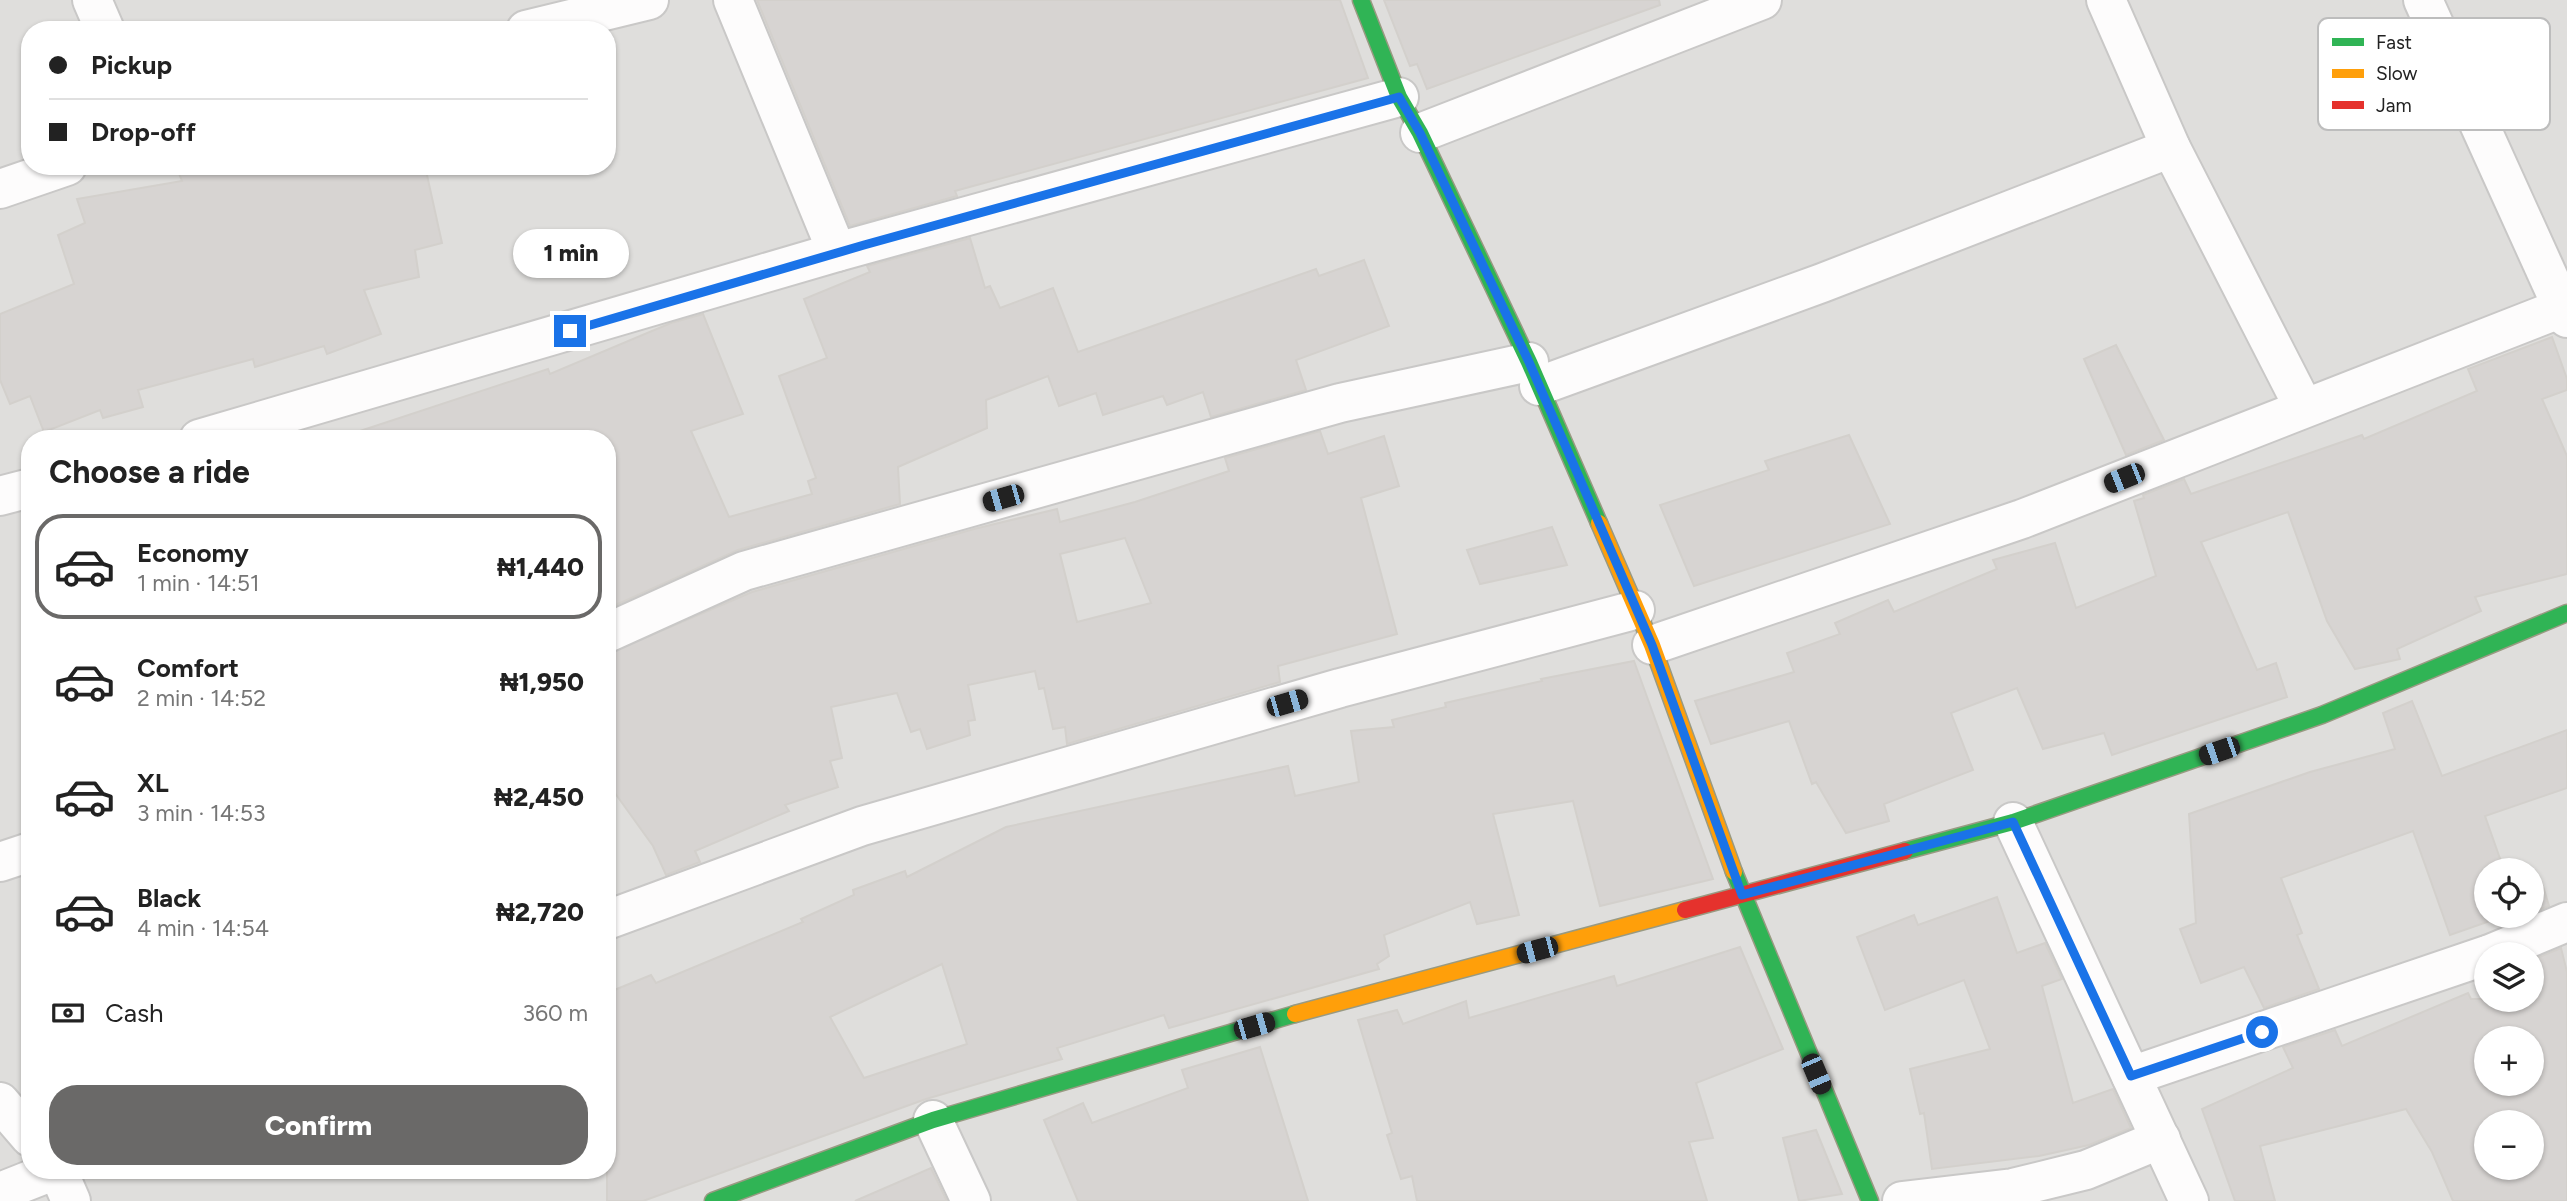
<!DOCTYPE html>
<meta charset="utf-8">
<style>
:root{--surface:#fff;--page:#f6f6f6;--text:#222;--muted:#767676;--line:#e0e0e0;--accent:#6a6968}
body{margin:0;font-family:Figtree,sans-serif;background:var(--page);color:var(--text);height:100vh;display:flex;flex-direction:column;font-size:26px;white-space:nowrap}
*{box-sizing:border-box;margin:0}
p{font-size:23px;color:var(--muted)}
.icon{flex:none;width:38px;height:38px;fill:none;stroke:currentColor;stroke-width:2;stroke-linecap:round;stroke-linejoin:round}
.map{position:relative;flex:1;overflow:hidden}
.drawer{position:absolute;left:21px;top:430px;width:595px;height:749px;display:flex;flex-direction:column;background:var(--surface);border-radius:28px;box-shadow:0 2px 5px #0004}
.drawer>*{flex:none}
.banner{position:absolute;left:21px;top:21px;width:595px;height:154px;border-radius:28px;box-shadow:0 2px 5px #0004;display:grid;align-content:center;height:154px;padding:0 28px;background:var(--surface)}
.tools{position:absolute;left:2474px;top:858px;display:grid;gap:14px}
.tools a{display:grid;place-items:center;width:70px;height:70px;border-radius:50%;background:var(--surface);box-shadow:0 2px 5px #0004;font-size:35px}
.end{position:absolute;width:32px;height:32px;margin:-16px;border:9px solid #1a73e8;background:#fff;box-shadow:0 0 0 4px #fff}
.from{border-radius:50%}
.bubble{position:absolute;height:49px;border-radius:24px;background:var(--surface);box-shadow:0 2px 5px #0004;font-size:23px;font-weight:800;line-height:49px;text-align:center}
.car{position:absolute;width:21px;height:42px;margin:-21px -10px;border-radius:9px;box-shadow:0 0 5px 2px #0007;background:linear-gradient(#222 24%,#8ab4d8 0 40%,#222 0 76%,#8ab4d8 0 86%,#222 0)}
.banner b{display:flex;align-items:center;gap:24px;height:66px;font-size:26px}
.banner b+b{border-top:2px solid var(--line)}
.banner i{width:18px;height:18px;background:var(--text)}
ul{padding:0;list-style:none}
li{display:flex;align-items:center;gap:21px;height:105px;margin:0 14px 10px;padding:0 14px;border:4px solid transparent;border-radius:28px}
li div{flex:1}
li b{display:block;font-size:26px}
li em{font-style:normal;font-weight:800}
li.active{border-color:var(--accent)}
li>.icon{width:63px;height:63px;stroke-width:1.5}
h2{padding:0 28px;font-size:32px;line-height:84px}
.pay{display:flex;align-items:center;gap:18px;height:77px;padding:0 28px;font-size:26px}
.pay p{margin-inline-start:auto}
.cta{display:flex;gap:14px;margin-top:auto;padding:14px 28px}
.cta a{flex:1;height:80px;border-radius:28px;background:var(--accent);color:#fff;font-size:28px;font-weight:800;line-height:80px;text-align:center}
.map>svg:first-child{display:block}
.residential{fill:#dfdedc;fill-rule:evenodd}
.building{fill:#d7d4d2;stroke:#d3d0cc;stroke-width:2;fill-rule:evenodd}
.lines{fill:none;stroke-linecap:round;stroke-linejoin:round}
.street-casing{stroke:#c9c8c7;stroke-width:42}
.fast-casing{stroke:#999a82;stroke-width:19}
.slow-casing{stroke:#999a82;stroke-width:19}
.jam-casing{stroke:#999a82;stroke-width:19}
.street{stroke:#fdfcfc;stroke-width:38}
.fast{stroke:#30b455;stroke-width:16}
.slow{stroke:#ff9f0a;stroke-width:16}
.jam{stroke:#e5322d;stroke-width:16}
.route{stroke:#1a73e8;stroke-width:9}
.key{fill:#fff;stroke:#bdbdbd;stroke-width:2}
.key-label{font-size:19px;fill:#222}
</style>
<div class="map">
<svg width="2567" height="1201" viewBox="0 0 2567 1201">
<rect width="100%" height="100%" fill="#f0eeeb"/>
<!-- residential -->
<path class="residential" d="M 0,0 L 2567,0 L 2567,1201 L 0,1201 ZM 30,30 L 607,30 L 607,166 L 30,166 ZM 30,439 L 607,439 L 607,1171 L 30,1171 ZM 2487,870 L 2532,870 L 2532,915 L 2487,915 ZM 2487,954 L 2532,954 L 2532,999 L 2487,999 ZM 2487,1038 L 2532,1038 L 2532,1083 L 2487,1083 ZM 2487,1122 L 2532,1122 L 2532,1167 L 2487,1167 Z"/>
<!-- building -->
<g class="building">
<path d="M 757,0 L 1340,0 L 1368,78 L 955,191 L 957,196 L 850,226 Z"/>
<path d="M 1384,0 L 1659,0 L 1660,5 L 1427,89 L 1417,64 L 1410,66 Z"/>
<path d="M 176,166 L 425,166 L 442,243 L 415,250 L 419,277 L 364,290 L 381,334 L 327,354 L 324,346 L 255,367 L 253,359 L 138,390 L 143,407 L 103,418 L 100,410 L 44,432 L 30,396 L 10,404 L 0,380 L 0,314 L 74,284 L 58,235 L 85,223 L 77,199 L 182,181 Z"/>
<path d="M 970,238 L 985,288 L 990,286 L 1000,308 L 1053,288 L 1078,352 L 1316,269 L 1319,276 L 1364,260 L 1389,326 L 1296,360 L 1306,390 L 1211,417 L 1203,392 L 1167,405 L 1163,396 L 1103,415 L 1096,393 L 1059,406 L 1048,376 L 986,400 L 987,428 L 898,467 L 900,504 L 738,550 L 607,609 L 607,439 L 358,439 L 357,432 L 548,369 L 550,374 L 671,323 L 703,314 L 743,414 L 691,431 L 729,517 L 812,494 L 808,481 L 816,478 L 779,376 L 827,358 L 804,299 L 870,272 L 867,266 Z"/>
<path d="M 2552,337 L 2567,379 L 2567,390 L 2542,399 L 2567,456 L 2567,574 L 2475,597 L 2481,611 L 2397,649 L 2400,659 L 2355,669 L 2327,621 L 2288,512 L 2201,542 L 2257,670 L 2276,663 L 2287,697 L 2112,755 L 2104,733 L 2043,749 L 2017,688 L 1951,713 L 1973,770 L 1884,804 L 1889,821 L 1846,833 L 1816,782 L 1812,784 L 1789,721 L 1711,744 L 1695,701 L 1794,672 L 1787,653 L 1840,634 L 1835,623 L 1888,600 L 1894,612 L 1997,569 L 1993,560 L 2055,543 L 2076,608 L 2156,576 L 2134,501 L 2144,498 L 2143,495 L 2184,479 L 2191,494 L 2362,435 L 2364,439 L 2477,391 L 2468,369 Z"/>
<path d="M 2116,345 L 2164,440 L 2126,455 L 2084,359 Z"/>
<path d="M 1320,431 L 1328,454 L 1384,436 L 1399,486 L 1361,498 L 1397,634 L 1278,666 L 1280,682 L 1067,744 L 1065,727 L 1053,729 L 1044,688 L 1039,689 L 1035,671 L 968,685 L 975,720 L 968,721 L 970,735 L 927,749 L 920,729 L 911,732 L 897,693 L 831,707 L 842,758 L 830,761 L 838,787 L 785,805 L 789,811 L 695,851 L 700,862 L 666,875 L 653,846 L 607,782 L 607,654 L 752,592 L 974,529 L 1057,509 L 1060,522 L 1135,502 L 1229,471 L 1225,458 ZM 1125,538 L 1151,603 L 1077,622 L 1060,554 Z"/>
<path d="M 1849,435 L 1890,524 L 1694,586 L 1660,505 L 1769,470 L 1765,461 Z"/>
<path d="M 1552,527 L 1567,565 L 1480,584 L 1467,550 Z"/>
<path d="M 1634,661 L 1713,879 L 1600,906 L 1573,801 L 1493,814 L 1519,915 L 1477,924 L 1470,902 L 1384,935 L 1389,956 L 1377,964 L 1379,969 L 1169,1028 L 1164,1015 L 1057,1048 L 1062,1059 L 926,1099 L 643,1201 L 607,1201 L 607,993 L 651,975 L 656,983 L 803,922 L 801,919 L 854,895 L 853,890 L 905,871 L 907,877 L 1006,827 L 1288,766 L 1295,796 L 1359,782 L 1351,731 L 1394,727 L 1392,720 L 1446,707 L 1445,703 L 1542,681 L 1541,679 ZM 942,964 L 967,1044 L 864,1078 L 830,1017 Z"/>
<path d="M 2412,701 L 2442,776 L 2567,730 L 2567,788 L 2485,816 L 2504,870 L 2487,870 L 2487,915 L 2507,915 L 2450,935 L 2413,831 L 2281,878 L 2302,933 L 2297,935 L 2319,989 L 2264,1008 L 2244,967 L 2201,983 L 2180,929 L 2196,923 L 2189,814 L 2310,772 L 2395,749 L 2383,713 Z"/>
<path d="M 2543,886 L 2549,906 L 2532,913 L 2532,887 Z"/>
<path d="M 1997,897 L 2017,953 L 2045,943 L 2062,979 L 2042,986 L 2073,1103 L 2113,1089 L 2131,1128 L 2089,1145 L 2039,1156 L 1932,1169 L 1924,1113 L 1920,1114 L 1910,1069 L 1990,1049 L 1964,980 L 1885,1010 L 1857,937 L 1914,915 L 1918,925 Z"/>
<path d="M 1740,947 L 1783,1049 L 1696,1083 L 1713,1138 L 1689,1142 L 1707,1201 L 1417,1201 L 1412,1176 L 1401,1179 L 1387,1135 L 1392,1133 L 1358,1020 L 1397,1010 L 1403,1024 L 1466,1001 L 1469,1018 L 1614,976 L 1617,986 Z"/>
<path d="M 2561,948 L 2567,972 L 2567,1201 L 2453,1201 L 2432,1152 L 2406,1109 L 2260,1146 L 2275,1201 L 2235,1201 L 2202,1109 L 2293,1068 L 2283,1047 L 2335,1030 L 2342,1046 L 2468,993 L 2471,999 L 2532,999 L 2532,960 ZM 2487,1038 L 2532,1038 L 2532,1083 L 2487,1083 ZM 2487,1122 L 2532,1122 L 2532,1167 L 2487,1167 Z"/>
<path d="M 1260,1047 L 1308,1201 L 1078,1201 L 1044,1120 L 1083,1103 L 1092,1123 L 1188,1088 L 1182,1070 Z"/>
<path d="M 1816,1130 L 1842,1194 L 1799,1201 L 1783,1138 Z"/>
<path d="M 931,1168 L 947,1201 L 855,1201 Z"/>
</g>
<g class="lines">
<!-- street casing -->
<g class="street-casing">
<g id="street">
<path d="M 92,0 L 105,30"/>
<path d="M 733,0 L 837,252"/>
<path d="M 2106,0 L 2171,148 L 2303,406"/>
<path d="M 2423,0 L 2567,318"/>
<path d="M 526,30 L 649,0"/>
<path d="M 1420,133 L 1762,0"/>
<path d="M 0,189 L 67,166"/>
<path d="M 1539,386 L 1822,283 L 2171,148"/>
<path d="M 199,439 L 837,252 L 1399,97"/>
<path d="M 0,496 L 30,488"/>
<path d="M 607,633 L 744,571 L 1340,403 L 1529,362"/>
<path d="M 1652,645 L 2022,519 L 2567,306"/>
<path d="M 2013,822 L 2189,1201"/>
<path d="M 0,862 L 30,852"/>
<path d="M 607,920 L 862,826 L 1340,688 L 1635,610"/>
<path d="M 2490,954 L 2567,922"/>
<path d="M 2131,1076 L 2487,955"/>
<path d="M 0,1102 L 30,1137"/>
<path d="M 933,1120 L 971,1201"/>
<path d="M 58,1171 L 71,1201"/>
<path d="M 0,1192 L 53,1171"/>
<path d="M 1902,1201 L 2013,1188 L 2086,1170 L 2161,1139"/>
</g>
</g>
<!-- fast casing -->
<g class="fast-casing">
<g id="fast">
<path d="M 1361,0 L 1399,97 L 1420,133 L 1529,362 L 1599,523"/>
<path d="M 1905,851 L 2013,822 L 2322,715 L 2567,613"/>
<path d="M 1734,872 L 1870,1201"/>
<path d="M 713,1201 L 933,1120 L 1295,1014"/>
</g>
</g>
<!-- slow casing -->
<g class="slow-casing">
<g id="slow">
<path d="M 1599,523 L 1652,645 L 1734,872"/>
<path d="M 1295,1014 L 1685,910"/>
</g>
</g>
<!-- jam casing -->
<g class="jam-casing">
<path id="jam" d="M 1685,910 L 1905,851"/>
</g>
<!-- street -->
<use href="#street" class="street"/>
<!-- fast -->
<use href="#fast" class="fast"/>
<!-- slow -->
<use href="#slow" class="slow"/>
<!-- jam -->
<use href="#jam" class="jam"/>
</g>
<g class="lines">
<!-- route -->
<path class="route" d="M 570,331 L 864,245 L 1399,97 L 1420,133 L 1529,362 L 1652,645 L 1742,895 L 2013,822 L 2131,1076 L 2262,1032"/>
</g>
<!-- legend -->
<rect x="2318" y="18" width="232" height="112" rx="10" class="key"/>
<rect x="2332" y="38" width="32" height="8" fill="#30b455"/>
<rect x="2332" y="69" width="32" height="9" fill="#ff9f0a"/>
<rect x="2332" y="101" width="32" height="8" fill="#e5322d"/>
<g class="key-label">
<text x="2376" y="49">Fast</text>
<text x="2376" y="80">Slow</text>
<text x="2376" y="112">Jam</text>
</g>
</svg>
<div class="tools">
<a><svg class="icon" aria-label="locate" viewBox="0 0 24 24"><circle cx="12" cy="12" r="6"/><path d="M12 2v4M12 18v4M2 12h4M18 12h4"/></svg></a>
<a><svg class="icon" aria-label="layers" viewBox="0 0 24 24"><path d="M12 4l9 5-9 5-9-5zM3 14l9 5 9-5"/></svg></a>
<a>+</a>
<a>−</a>
</div>
<i class="end from" style="left:2262px;top:1032px"></i>
<i class="end" style="left:570px;top:331px"></i>
<div class="bubble" style="left:513px;top:229px;width:116px">1 min</div>
<i class="car" style="left:2124px;top:478px;rotate:248deg"></i>
<i class="car" style="left:1003px;top:498px;rotate:254deg"></i>
<i class="car" style="left:1287px;top:703px;rotate:74deg"></i>
<i class="car" style="left:2219px;top:751px;rotate:251deg"></i>
<i class="car" style="left:1537px;top:950px;rotate:255deg"></i>
<i class="car" style="left:1254px;top:1026px;rotate:74deg"></i>
<i class="car" style="left:1816px;top:1074px;rotate:157deg"></i>
<div class="banner">
<b><i class="from"></i>Pickup</b>
<b><i></i>Drop-off</b>
</div>
<section class="drawer">
<h2>Choose a ride</h2>
<ul>
<li class="active"><svg class="icon" aria-label="car" viewBox="0 0 24 24"><path d="M5 17H2v-5l4-1 3-4h7l3 4 3 1v5h-3M9 17h6M6 11h13"/><circle cx="7" cy="17" r="2"/><circle cx="17" cy="17" r="2"/></svg><div><b>Economy</b><p>1 min · 14:51</p></div><em>₦1,440</em></li>
<li><svg class="icon" aria-label="car" viewBox="0 0 24 24"><path d="M5 17H2v-5l4-1 3-4h7l3 4 3 1v5h-3M9 17h6M6 11h13"/><circle cx="7" cy="17" r="2"/><circle cx="17" cy="17" r="2"/></svg><div><b>Comfort</b><p>2 min · 14:52</p></div><em>₦1,950</em></li>
<li><svg class="icon" aria-label="car" viewBox="0 0 24 24"><path d="M5 17H2v-5l4-1 3-4h7l3 4 3 1v5h-3M9 17h6M6 11h13"/><circle cx="7" cy="17" r="2"/><circle cx="17" cy="17" r="2"/></svg><div><b>XL</b><p>3 min · 14:53</p></div><em>₦2,450</em></li>
<li><svg class="icon" aria-label="car" viewBox="0 0 24 24"><path d="M5 17H2v-5l4-1 3-4h7l3 4 3 1v5h-3M9 17h6M6 11h13"/><circle cx="7" cy="17" r="2"/><circle cx="17" cy="17" r="2"/></svg><div><b>Black</b><p>4 min · 14:54</p></div><em>₦2,720</em></li>
</ul>
<div class="pay"><svg class="icon" aria-label="cash" viewBox="0 0 24 24"><path d="M3 7h18v10H3z"/><circle cx="12" cy="12" r="2"/></svg>Cash<p>360 m</p></div>
<div class="cta"><a>Confirm</a></div>
</section>
</div>
